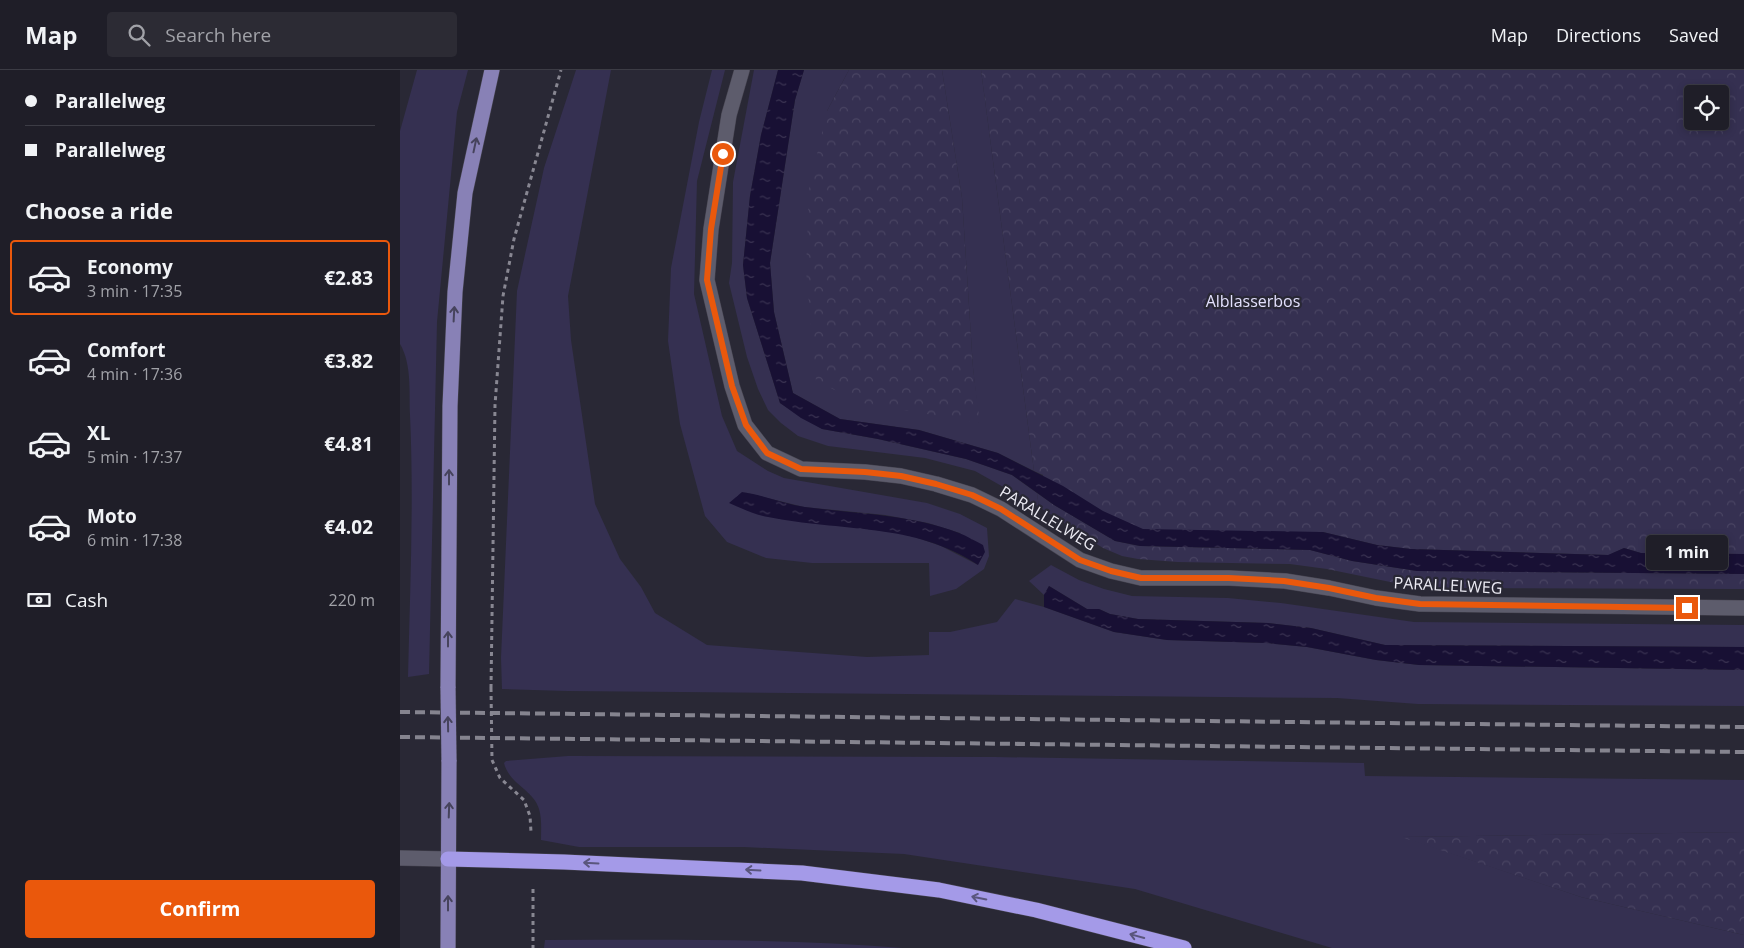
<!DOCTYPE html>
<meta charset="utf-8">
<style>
:root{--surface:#1f1e28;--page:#2c2b34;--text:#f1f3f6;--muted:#a1a2a8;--line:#3c3c45;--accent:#ea580c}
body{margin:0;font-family:"Open Sans",sans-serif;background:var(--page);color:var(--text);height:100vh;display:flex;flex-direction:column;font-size:19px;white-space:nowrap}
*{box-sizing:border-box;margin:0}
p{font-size:16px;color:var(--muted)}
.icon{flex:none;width:28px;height:28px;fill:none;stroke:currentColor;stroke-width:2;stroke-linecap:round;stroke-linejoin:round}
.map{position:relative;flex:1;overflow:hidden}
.panel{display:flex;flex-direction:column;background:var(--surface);width:400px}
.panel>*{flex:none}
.hud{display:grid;align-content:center;height:110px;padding:0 25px;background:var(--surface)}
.buttons{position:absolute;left:1284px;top:15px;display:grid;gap:10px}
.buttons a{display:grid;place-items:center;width:45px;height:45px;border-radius:5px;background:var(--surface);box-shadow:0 2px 8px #0003,0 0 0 1px var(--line);font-size:25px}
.end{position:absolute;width:22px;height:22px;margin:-11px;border:6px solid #ea580c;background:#fff;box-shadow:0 0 0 2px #fff}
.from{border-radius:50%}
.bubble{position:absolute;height:35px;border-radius:5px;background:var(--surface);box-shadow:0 2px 8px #0003,0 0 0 1px var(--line);font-size:16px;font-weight:700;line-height:35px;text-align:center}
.hud b{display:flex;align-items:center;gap:18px;height:48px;font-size:19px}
.hud b+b{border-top:1px solid var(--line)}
.hud i{width:12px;height:12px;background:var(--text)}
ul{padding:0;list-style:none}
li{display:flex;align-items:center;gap:15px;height:75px;margin:0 10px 8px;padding:0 15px;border:2px solid transparent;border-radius:5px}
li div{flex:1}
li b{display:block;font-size:19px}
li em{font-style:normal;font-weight:700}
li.on{border-color:var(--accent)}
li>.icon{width:45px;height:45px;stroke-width:1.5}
h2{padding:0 25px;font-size:22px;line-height:60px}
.pay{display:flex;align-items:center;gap:12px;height:55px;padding:0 25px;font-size:19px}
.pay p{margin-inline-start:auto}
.action{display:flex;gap:10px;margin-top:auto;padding:10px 25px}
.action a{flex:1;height:58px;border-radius:5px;background:var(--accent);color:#fff;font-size:20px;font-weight:700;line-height:58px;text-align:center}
header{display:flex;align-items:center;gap:30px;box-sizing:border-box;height:70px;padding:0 25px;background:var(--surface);border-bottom:1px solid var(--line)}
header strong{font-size:24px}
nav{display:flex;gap:28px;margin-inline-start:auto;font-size:18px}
.search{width:350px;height:45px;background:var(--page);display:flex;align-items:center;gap:12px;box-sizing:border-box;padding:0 18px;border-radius:5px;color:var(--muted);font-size:19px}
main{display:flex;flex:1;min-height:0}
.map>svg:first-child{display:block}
.grass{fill:#353051;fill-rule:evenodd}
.forest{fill:url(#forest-crowns);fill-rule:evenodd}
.water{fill:url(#water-ripples)}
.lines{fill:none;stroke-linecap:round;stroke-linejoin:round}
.minor-casing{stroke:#464450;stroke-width:16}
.major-casing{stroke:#464450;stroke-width:16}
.highway-casing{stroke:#464450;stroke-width:16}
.path{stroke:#888792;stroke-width:3;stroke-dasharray:4 4;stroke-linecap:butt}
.minor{stroke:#5d5c6c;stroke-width:15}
.major{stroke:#8881b6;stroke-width:15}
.highway{stroke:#a49ae8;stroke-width:15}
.rail{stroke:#85848f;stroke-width:4;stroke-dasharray:10 5;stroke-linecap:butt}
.major-bridge-casing{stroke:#464450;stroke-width:16;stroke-linecap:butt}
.path-bridge{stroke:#888792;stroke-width:3;stroke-dasharray:4 4;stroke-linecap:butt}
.major-bridge{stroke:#8881b6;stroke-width:15}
.oneway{stroke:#46435c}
.oneway2{stroke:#5a567d}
.route{stroke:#ea580c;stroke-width:6}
.labels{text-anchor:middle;stroke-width:4.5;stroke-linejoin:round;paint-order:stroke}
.park-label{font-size:16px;fill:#e3e0fd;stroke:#292835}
.street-label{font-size:16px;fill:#ebeaf3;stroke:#292835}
</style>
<header>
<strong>Map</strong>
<div class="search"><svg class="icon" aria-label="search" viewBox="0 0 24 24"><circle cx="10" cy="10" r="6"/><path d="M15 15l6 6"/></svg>Search here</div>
<nav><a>Map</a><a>Directions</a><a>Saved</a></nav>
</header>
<main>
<section class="panel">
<div class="hud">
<b><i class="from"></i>Parallelweg</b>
<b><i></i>Parallelweg</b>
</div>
<h2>Choose a ride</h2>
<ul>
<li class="on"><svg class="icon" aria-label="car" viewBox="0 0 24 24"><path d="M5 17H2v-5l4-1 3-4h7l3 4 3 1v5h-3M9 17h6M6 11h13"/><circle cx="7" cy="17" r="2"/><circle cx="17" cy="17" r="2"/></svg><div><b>Economy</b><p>3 min · 17:35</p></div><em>€2.83</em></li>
<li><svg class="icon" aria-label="car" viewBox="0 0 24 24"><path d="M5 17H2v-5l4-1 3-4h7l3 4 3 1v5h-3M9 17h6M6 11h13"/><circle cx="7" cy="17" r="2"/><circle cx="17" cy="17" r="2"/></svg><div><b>Comfort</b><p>4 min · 17:36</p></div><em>€3.82</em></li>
<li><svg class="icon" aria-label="car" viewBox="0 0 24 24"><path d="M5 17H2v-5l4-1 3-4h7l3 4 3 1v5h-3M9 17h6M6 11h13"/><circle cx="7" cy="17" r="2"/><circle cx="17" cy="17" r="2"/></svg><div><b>XL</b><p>5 min · 17:37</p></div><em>€4.81</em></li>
<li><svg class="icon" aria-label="car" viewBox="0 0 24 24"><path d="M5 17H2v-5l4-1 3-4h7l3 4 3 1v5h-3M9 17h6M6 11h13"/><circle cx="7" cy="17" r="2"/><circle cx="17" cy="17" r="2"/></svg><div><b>Moto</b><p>6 min · 17:38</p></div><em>€4.02</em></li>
</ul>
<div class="pay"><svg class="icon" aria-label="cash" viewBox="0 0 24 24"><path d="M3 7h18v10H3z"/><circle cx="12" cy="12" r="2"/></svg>Cash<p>220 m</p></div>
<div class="action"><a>Confirm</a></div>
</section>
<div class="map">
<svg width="1344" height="878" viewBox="0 0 1344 878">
<defs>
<pattern id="forest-crowns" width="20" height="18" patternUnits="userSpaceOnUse" patternTransform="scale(1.25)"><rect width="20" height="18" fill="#353051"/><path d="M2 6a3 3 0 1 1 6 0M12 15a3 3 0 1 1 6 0" fill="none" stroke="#494462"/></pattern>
<pattern id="water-ripples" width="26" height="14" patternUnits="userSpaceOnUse" patternTransform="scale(1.25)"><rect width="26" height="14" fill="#181034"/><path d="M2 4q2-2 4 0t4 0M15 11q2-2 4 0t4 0" fill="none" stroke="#3a3352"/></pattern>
</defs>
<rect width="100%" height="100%" fill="#292835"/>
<!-- grass -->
<g class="grass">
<path d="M 17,0 L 68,0 L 57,42 L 37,252 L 29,604 L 8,607 C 10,520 14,432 10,345 C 9,323 12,294 0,274 L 0,61 Z"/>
<path d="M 176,0 L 211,0 L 168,226 L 171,270 L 195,434 L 220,489 L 241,517 L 255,543 L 307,575 L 467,587 L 529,585 L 529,562 L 550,562 L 597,552 L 615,529 L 644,537 L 714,562 L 767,570 L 866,573 L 907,577 L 976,590 L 1019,595 L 1344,600 L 1344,636 L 1018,634 L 937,628 L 167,621 L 102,619 L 101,588 L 117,221 L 144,98 Z"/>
<path d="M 312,0 L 325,0 L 297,111 L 294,224 L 322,346 L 337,381 L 368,401 L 384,408 L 527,433 L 560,444 L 587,458 L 589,486 L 584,499 L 556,519 L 530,526 L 529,493 L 412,493 L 366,488 L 327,472 L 305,446 L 280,354 L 268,271 L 271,198 L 299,52 ZM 343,422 L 404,437 L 485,445 L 528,453 L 560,463 L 578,495 L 541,476 L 506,464 L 460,458 Z"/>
<path d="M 354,0 L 378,0 L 361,65 L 350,126 L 343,195 L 347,228 L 380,333 L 422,359 L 478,369 L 566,389 L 612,405 L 637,423 L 639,437 L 575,401 L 525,388 L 428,376 L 398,366 L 381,353 L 368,340 L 358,319 L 347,287 L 329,213 L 332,193 L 333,112 Z"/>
<path d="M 404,0 L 449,0 L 427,41 L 579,353 L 573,298 L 562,128 L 542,0 L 581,0 L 634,401 L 598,383 L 519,360 L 440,349 L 393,323 L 374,242 L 370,193 L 395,30 Z"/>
<path d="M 651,495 L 679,510 L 704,519 L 732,526 L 828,528 L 881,533 L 1014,552 L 1344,555 L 1344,577 L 985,575 L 911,558 L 868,553 L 738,549 L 710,544 L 699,539 L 687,539 L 649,516 L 644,525 L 629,511 Z"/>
<path d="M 168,686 L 594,687 L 964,693 L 965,706 L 1344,710 L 1344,762 L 1003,767 L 1181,827 L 1344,865 L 1344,878 L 932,878 L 735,819 L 504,784 L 344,777 L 179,777 L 141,770 C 141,760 142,749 139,739 C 134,720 109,714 104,693 L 106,691 Z"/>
<path d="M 145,870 C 264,870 384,868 503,878 L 144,878 Z"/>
</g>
<!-- forest -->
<g class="forest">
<path d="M 449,0 L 542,0 L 562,128 L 573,298 L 580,353 L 462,333 L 416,311 L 406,201 L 409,119 L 427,41 Z"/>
<path d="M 581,0 L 1344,0 L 1344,484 L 1241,483 L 1224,478 L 1209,485 L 1011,479 L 977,475 L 923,462 L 750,466 L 646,427 L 643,405 L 634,401 ZM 1292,24 L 1320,24 L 1320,51 L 1292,51 Z"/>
<path d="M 637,423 L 654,435 L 715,471 L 740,476 L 910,480 L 952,491 L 1017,501 L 1344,504 L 1344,519 L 1051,518 L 1005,515 L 927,499 L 890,494 L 778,492 L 738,489 L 722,486 L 703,478 L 639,437 Z"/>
<path d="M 1344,762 L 1344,865 L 1181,827 L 1001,767 Z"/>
</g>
<!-- water -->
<g class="water">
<path d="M 378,0 L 404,0 L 395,30 L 370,193 L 374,242 L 393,323 L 440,349 L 519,360 L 598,383 L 663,416 L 703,441 L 743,459 L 923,462 L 977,475 L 1011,479 L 1208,485 L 1224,478 L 1241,483 L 1344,484 L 1344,504 L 1017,501 L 952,491 L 910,480 L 740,476 L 715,471 L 654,435 L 612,405 L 566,389 L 478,369 L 422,359 L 401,348 L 380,333 L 347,228 L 343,195 L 350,126 L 361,65 Z"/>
<path d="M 342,422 C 364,425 384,434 405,437 C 457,444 510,444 559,463 C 567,466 575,471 583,475 L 585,482 L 578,495 C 514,452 440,462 368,447 C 355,445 341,438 329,433 Z"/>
<path d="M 649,516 L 687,539 L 699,539 L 710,544 L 738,549 L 868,553 L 911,558 L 985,575 L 1344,577 L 1344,600 L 1019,595 L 976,590 L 907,577 L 866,573 L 767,570 L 714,562 L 644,537 L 644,525 Z"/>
</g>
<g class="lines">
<!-- minor casing -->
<g class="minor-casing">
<g id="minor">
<path d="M 342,0 L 329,45 L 311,159 L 307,210 L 332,316 L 345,355 L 367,383 L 401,399 L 465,402 L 501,406 L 536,414 L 572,425 L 601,439 L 680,490 L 711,501 L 741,508 L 829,508 L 885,511 L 929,518 L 976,528 L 1020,534 L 1344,538"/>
<path d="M 0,788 L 48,789"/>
</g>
</g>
<!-- major casing -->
<g class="major-casing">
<g id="major">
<path d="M 48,618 L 50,336 L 55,222 L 65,123 L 92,0"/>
<path d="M 48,878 L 49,690"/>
</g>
</g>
<!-- highway casing -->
<g class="highway-casing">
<path id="highway" d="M 48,789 L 164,792 L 402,803 L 539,820 L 636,840 L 784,878"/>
</g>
<!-- path -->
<g class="path">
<path d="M 91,618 L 95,335 L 103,226 L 114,169 L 161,0"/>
<path d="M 92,690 L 100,708 L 124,730 L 130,746 L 131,762"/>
<path d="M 133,819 L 133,878"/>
</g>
<!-- minor -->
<use href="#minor" class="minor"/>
<!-- major -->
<use href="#major" class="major"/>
<!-- highway -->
<use href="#highway" class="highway"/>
<!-- rail -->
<g class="rail">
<path d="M 0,642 L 1344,657"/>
<path d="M 0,667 L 1344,682"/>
</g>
<!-- major-bridge casing -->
<g class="major-bridge-casing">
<path id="major-bridge" d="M 48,618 L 49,690"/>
</g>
<!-- path-bridge -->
<path class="path-bridge" d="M 91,618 L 92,690"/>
<!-- major-bridge -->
<use href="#major-bridge" class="major-bridge"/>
</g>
<!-- one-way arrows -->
<defs><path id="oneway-shaft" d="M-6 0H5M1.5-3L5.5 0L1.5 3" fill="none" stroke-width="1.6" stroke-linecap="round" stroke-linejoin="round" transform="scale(1.25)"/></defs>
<g class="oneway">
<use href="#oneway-shaft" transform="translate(75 75) rotate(-78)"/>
<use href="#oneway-shaft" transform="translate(54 244) rotate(-87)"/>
<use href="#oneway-shaft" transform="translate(49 407) rotate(-90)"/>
<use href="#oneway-shaft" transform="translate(48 569) rotate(-90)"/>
<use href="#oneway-shaft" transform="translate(48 654) rotate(-91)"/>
<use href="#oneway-shaft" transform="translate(49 740) rotate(-88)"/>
<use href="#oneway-shaft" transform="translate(48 833) rotate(-90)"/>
</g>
<g class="oneway2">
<use href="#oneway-shaft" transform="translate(191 793) rotate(-177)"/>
<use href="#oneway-shaft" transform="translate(353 800) rotate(-177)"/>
<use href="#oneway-shaft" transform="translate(579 828) rotate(-169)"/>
<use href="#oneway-shaft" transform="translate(737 866) rotate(-165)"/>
</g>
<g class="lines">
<!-- route -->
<path class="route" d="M 323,84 L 311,159 L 307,210 L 332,316 L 346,355 L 367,383 L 401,399 L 465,402 L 501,406 L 536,414 L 572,425 L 601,439 L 680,490 L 711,501 L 741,508 L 829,508 L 884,511 L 929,518 L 976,528 L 1020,534 L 1287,538"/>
</g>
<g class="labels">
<!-- park labels -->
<g class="park-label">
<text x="853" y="237">Alblasserbos</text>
</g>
<!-- street labels -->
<g class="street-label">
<text transform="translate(648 448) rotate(31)" y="6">PARALLELWEG</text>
<text transform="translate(1048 515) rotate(3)" y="6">PARALLELWEG</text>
</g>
</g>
</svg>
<div class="buttons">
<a><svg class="icon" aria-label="locate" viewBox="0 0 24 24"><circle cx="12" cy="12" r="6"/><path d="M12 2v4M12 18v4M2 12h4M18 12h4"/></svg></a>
</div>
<i class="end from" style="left:323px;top:84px"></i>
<i class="end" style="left:1287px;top:538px"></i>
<div class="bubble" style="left:1246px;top:465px;width:82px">1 min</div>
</div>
</main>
